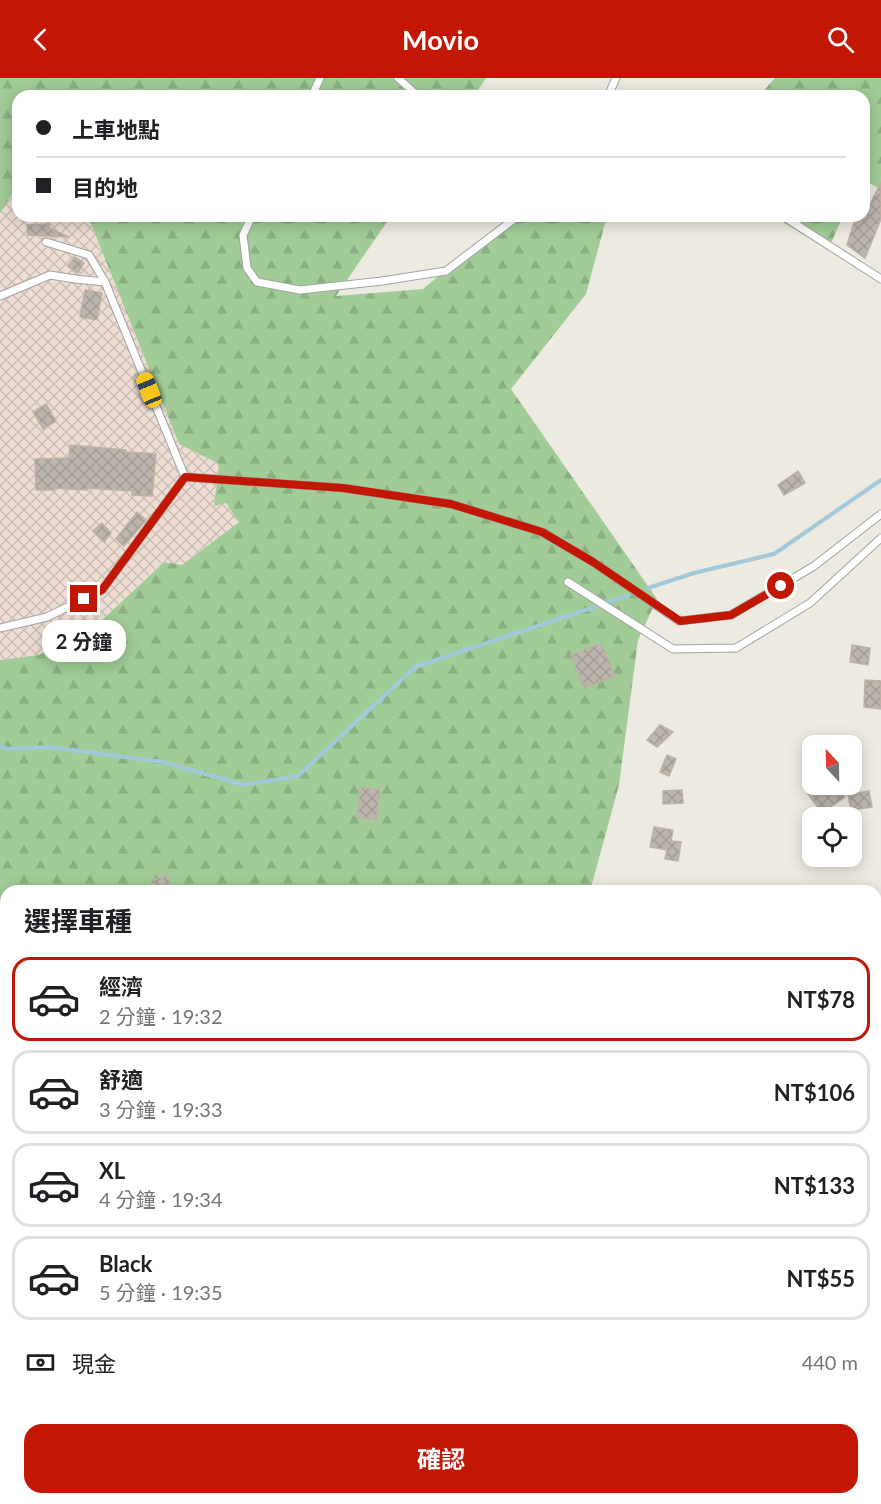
<!DOCTYPE html>
<html lang="zh-TW">
<meta charset="utf-8">
<style>
:root{--surface:#fff;--page:#f6f6f6;--text:#202124;--muted:#757577;--line:#e0e0e0;--accent:#c21705}
body{margin:0;font-family:Lato,"Noto Sans TC",sans-serif;background:var(--page);color:var(--text);height:100vh;display:flex;flex-direction:column;font-size:22px;white-space:nowrap}
*{box-sizing:border-box;margin:0}
p{font-size:20px;color:var(--muted)}
.icon{flex:none;width:33px;height:33px;fill:none;stroke:currentColor;stroke-width:2;stroke-linecap:round;stroke-linejoin:round}
.map{position:relative;flex:1;overflow:hidden}
.panel{position:absolute;left:0px;top:807px;width:882px;height:620px;display:flex;flex-direction:column;background:var(--surface);border-radius:18px 18px 0 0;box-shadow:0 3px 15px #0003}
.panel>*{flex:none}
.top-card{position:absolute;left:12px;top:12px;width:858px;height:132px;border-radius:18px;box-shadow:0 3px 15px #0003;display:grid;align-content:center;height:132px;padding:0 24px;background:var(--surface)}
.needle{width:39px;rotate:338deg}
.fabs{position:absolute;left:802px;top:657px;display:grid;gap:12px}
.fabs a{display:grid;place-items:center;width:60px;height:60px;border-radius:12px;background:var(--surface);box-shadow:0 3px 15px #0003;font-size:30px}
.end{position:absolute;width:27px;height:27px;margin:-14px;border:8px solid #c21705;background:#fff;box-shadow:0 0 0 3px #fff}
.from{border-radius:50%}
.bubble{position:absolute;height:42px;border-radius:18px;background:var(--surface);box-shadow:0 3px 15px #0003;font-size:20px;font-weight:700;line-height:42px;text-align:center}
.car{position:absolute;width:18px;height:36px;margin:-18px -9px;border-radius:8px;box-shadow:0 0 4px 2px #0007;background:linear-gradient(#f5c518 24%,#345 0 40%,#f5c518 0 76%,#345 0 86%,#f5c518 0)}
.top-card b{display:flex;align-items:center;gap:21px;height:57px;font-size:22px}
.top-card b+b{border-top:2px solid var(--line)}
.top-card i{width:15px;height:15px;background:var(--text)}
ul{padding:0;list-style:none}
li{display:flex;align-items:center;gap:18px;height:84px;margin:0 12px 9px;padding:0 12px;border:3px solid var(--line);border-radius:18px}
li div{flex:1}
li b{display:block;font-size:22px}
li em{font-style:normal;font-weight:700}
li.on{border-color:var(--accent)}
li>.icon{width:54px;height:54px;stroke-width:1.5}
h2{padding:0 24px;font-size:27px;line-height:72px}
.pay{display:flex;align-items:center;gap:15px;height:66px;padding:0 24px;font-size:22px}
.pay p{margin-inline-start:auto}
.cta{display:flex;gap:12px;margin-top:auto;padding:12px 24px}
.cta a{flex:1;height:69px;border-radius:18px;background:var(--accent);color:#fff;font-size:24px;font-weight:700;line-height:69px;text-align:center}
header{display:flex;justify-content:space-between;align-items:center;height:78px;padding:0 24px;background:var(--accent);color:#fff;font-size:27px;font-weight:700}
.map>svg:first-child{display:block}
.military{fill:url(#military-cross-hatch)}
.forest{fill:url(#forest-firs)}
.lines{fill:none;stroke-linecap:round;stroke-linejoin:round}
.stream{stroke:#a2c8da;stroke-width:4}
.river{stroke:#a2c8da;stroke-width:21}
.building{fill:url(#building-cross-hatch);stroke:#beb2a4;stroke-width:1.5}
.service-casing{stroke:#a3a3a3;stroke-width:9}
.minor-casing{stroke:#a3a3a3;stroke-width:16}
.service{stroke:#fff;stroke-width:7}
.minor{stroke:#fff;stroke-width:14}
.route{stroke:#c21705;stroke-width:8}
</style>
<header><svg class="icon" aria-label="back" viewBox="0 0 24 24"><path d="M15 5l-7 7 7 7"/></svg>Movio<svg class="icon" aria-label="search" viewBox="0 0 24 24"><circle cx="10" cy="10" r="6"/><path d="M15 15l6 6"/></svg></header>
<div class="map">
<svg width="881" height="1426" viewBox="0 0 881 1426">
<defs>
<pattern id="military-cross-hatch" width="8" height="8" patternUnits="userSpaceOnUse" patternTransform="scale(1.5)"><rect width="8" height="8" fill="#efded4"/><path d="M0 0l8 8M0 8l8-8" fill="none" stroke="#ccbeb5"/></pattern>
<pattern id="forest-firs" width="22" height="20" patternUnits="userSpaceOnUse" patternTransform="scale(1.5)"><rect width="22" height="20" fill="#a1cc97"/><path d="M5 1l3.5 6h-7zM16 11l3.5 6h-7z" fill="#8aaf82"/></pattern>
<pattern id="building-cross-hatch" width="8" height="8" patternUnits="userSpaceOnUse" patternTransform="scale(1.5)"><rect width="8" height="8" fill="#bdb6ae"/><path d="M0 0l8 8M0 8l8-8" fill="none" stroke="#a29c95"/></pattern>
</defs>
<rect width="100%" height="100%" fill="#edeae1"/>
<!-- military -->
<path class="military" d="M 13,115 L 18,117 L 18,138 L 77,138 L 90,143 L 179,366 L 219,386 L 214,427 L 226,425 L 239,444 L 182,487 L 163,484 L 100,544 L 39,577 L 0,582 L 0,135 Z"/>
<!-- forest -->
<g class="forest">
<path d="M 0,0 L 486,0 L 474,18 L 18,18 L 18,117 L 13,115 L 0,135 Z"/>
<path d="M 775,0 L 881,0 L 881,111 L 864,103 L 864,18 L 759,18 Z"/>
<path d="M 77,138 L 391,138 L 336,218 L 423,211 L 510,138 L 607,138 L 586,216 L 511,311 L 657,521 L 638,562 L 619,707 L 590,813 L 6,813 L 6,1419 L 0,1422 L 0,582 L 39,577 L 100,544 L 164,484 L 182,487 L 239,444 L 226,425 L 214,428 L 219,386 L 179,366 L 90,143 Z"/>
<path d="M 773,138 L 843,138 L 828,172 Z"/>
<path d="M 333,1421 L 854,1420 L 881,1425 L 881,1426 L 309,1426 Z"/>
</g>
<g class="lines">
<!-- stream -->
<g class="stream">
<path d="M 648,510 L 694,495 L 774,476 L 881,402"/>
<path d="M 0,668 L 8,671 L 48,669 L 163,684 L 244,707 L 298,698 L 415,589 L 627,518"/>
</g>
<!-- river -->
<g class="river">
<path d="M 876,1380 L 881,1381"/>
<path d="M 176,1426 L 189,1420"/>
</g>
</g>
<!-- building -->
<g class="building">
<path d="M 881,104 L 881,141 L 865,180 L 847,167 L 855,141 L 861,142 L 864,138 Z"/>
<path d="M 49,146 L 49,150 L 69,159 L 28,157 L 27,147 Z"/>
<path d="M 75,179 L 84,185 L 78,195 L 68,188 Z"/>
<path d="M 85,212 L 102,215 L 97,242 L 80,239 Z"/>
<path d="M 46,326 L 56,343 L 43,351 L 33,334 Z"/>
<path d="M 70,367 L 126,372 L 126,374 L 156,376 L 152,418 L 132,417 L 132,413 L 87,410 L 87,412 L 54,410 L 54,412 L 36,412 L 35,381 L 69,380 Z"/>
<path d="M 798,393 L 805,405 L 784,417 L 778,407 Z"/>
<path d="M 137,434 L 146,442 L 124,468 L 116,461 Z"/>
<path d="M 102,445 L 111,455 L 104,464 L 93,453 Z"/>
<path d="M 601,565 L 615,598 L 584,610 L 571,577 Z"/>
<path d="M 852,567 L 870,570 L 868,587 L 850,584 Z"/>
<path d="M 865,602 L 881,603 L 881,631 L 864,629 Z"/>
<path d="M 660,647 L 673,654 L 657,669 L 647,662 Z"/>
<path d="M 667,677 L 676,681 L 669,698 L 660,694 Z"/>
<path d="M 821,706 L 824,706 L 830,715 L 838,709 L 845,719 L 822,735 L 808,716 Z"/>
<path d="M 361,709 L 380,712 L 376,742 L 357,739 Z"/>
<path d="M 682,712 L 683,725 L 663,726 L 663,713 Z"/>
<path d="M 869,713 L 872,729 L 851,732 L 848,717 Z"/>
<path d="M 654,749 L 673,752 L 671,763 L 681,764 L 678,783 L 665,781 L 667,772 L 650,769 Z"/>
<path d="M 168,798 L 172,813 L 156,813 L 153,801 Z"/>
</g>
<g class="lines">
<!-- service casing -->
<g class="service-casing">
<g id="service">
<path d="M 398,0 L 418,18"/>
<path d="M 312,18 L 320,0"/>
<path d="M 608,18 L 616,0"/>
<path d="M 252,138 L 243,157 L 247,190 L 257,204 L 300,212 L 382,203 L 446,193 L 518,138"/>
<path d="M 783,138 L 881,201"/>
<path d="M 46,164 L 89,177 L 105,204 L 185,399"/>
<path d="M 0,218 L 50,197 L 75,201 L 105,204"/>
<path d="M 568,504 L 673,571 L 736,570 L 810,525 L 881,460"/>
<path d="M 0,550 L 47,539 L 102,512 L 185,399 L 343,410 L 451,426 L 542,454 L 593,484 L 679,543 L 731,537 L 814,488 L 881,436"/>
</g>
</g>
<!-- minor casing -->
<g class="minor-casing">
<g id="minor">
<path d="M 876,1208 L 881,1206"/>
<path d="M 7,1426 L 18,1420"/>
</g>
</g>
<!-- service -->
<use href="#service" class="service"/>
<!-- minor -->
<use href="#minor" class="minor"/>
</g>
<g class="lines">
<!-- route -->
<path class="route" d="M 84,521 L 102,512 L 185,399 L 343,410 L 451,426 L 542,454 L 593,484 L 680,543 L 731,537 L 781,508"/>
</g>
</svg>
<div class="fabs">
<a><svg class="needle" viewBox="-14 -14 28 28"><path d="M0-13l5 13h-10z" fill="#e53935"/><path d="M0 13l5-13h-10z" fill="#757577"/></svg></a>
<a><svg class="icon" aria-label="locate" viewBox="0 0 24 24"><circle cx="12" cy="12" r="6"/><path d="M12 2v4M12 18v4M2 12h4M18 12h4"/></svg></a>
</div>
<i class="end from" style="left:781px;top:508px"></i>
<i class="end" style="left:84px;top:521px"></i>
<div class="bubble" style="left:42px;top:542px;width:84px">2 分鐘</div>
<i class="car" style="left:149px;top:312px;rotate:338deg"></i>
<div class="top-card">
<b><i class="from"></i>上車地點</b>
<b><i></i>目的地</b>
</div>
<section class="panel">
<h2>選擇車種</h2>
<ul>
<li class="on"><svg class="icon" aria-label="car" viewBox="0 0 24 24"><path d="M5 17H2v-5l4-1 3-4h7l3 4 3 1v5h-3M9 17h6M6 11h13"/><circle cx="7" cy="17" r="2"/><circle cx="17" cy="17" r="2"/></svg><div><b>經濟</b><p>2 分鐘 · 19:32</p></div><em>NT$78</em></li>
<li><svg class="icon" aria-label="car" viewBox="0 0 24 24"><path d="M5 17H2v-5l4-1 3-4h7l3 4 3 1v5h-3M9 17h6M6 11h13"/><circle cx="7" cy="17" r="2"/><circle cx="17" cy="17" r="2"/></svg><div><b>舒適</b><p>3 分鐘 · 19:33</p></div><em>NT$106</em></li>
<li><svg class="icon" aria-label="car" viewBox="0 0 24 24"><path d="M5 17H2v-5l4-1 3-4h7l3 4 3 1v5h-3M9 17h6M6 11h13"/><circle cx="7" cy="17" r="2"/><circle cx="17" cy="17" r="2"/></svg><div><b>XL</b><p>4 分鐘 · 19:34</p></div><em>NT$133</em></li>
<li><svg class="icon" aria-label="car" viewBox="0 0 24 24"><path d="M5 17H2v-5l4-1 3-4h7l3 4 3 1v5h-3M9 17h6M6 11h13"/><circle cx="7" cy="17" r="2"/><circle cx="17" cy="17" r="2"/></svg><div><b>Black</b><p>5 分鐘 · 19:35</p></div><em>NT$55</em></li>
</ul>
<div class="pay"><svg class="icon" aria-label="cash" viewBox="0 0 24 24"><path d="M3 7h18v10H3z"/><circle cx="12" cy="12" r="2"/></svg>現金<p>440 m</p></div>
<div class="cta"><a>確認</a></div>
</section>
</div>
